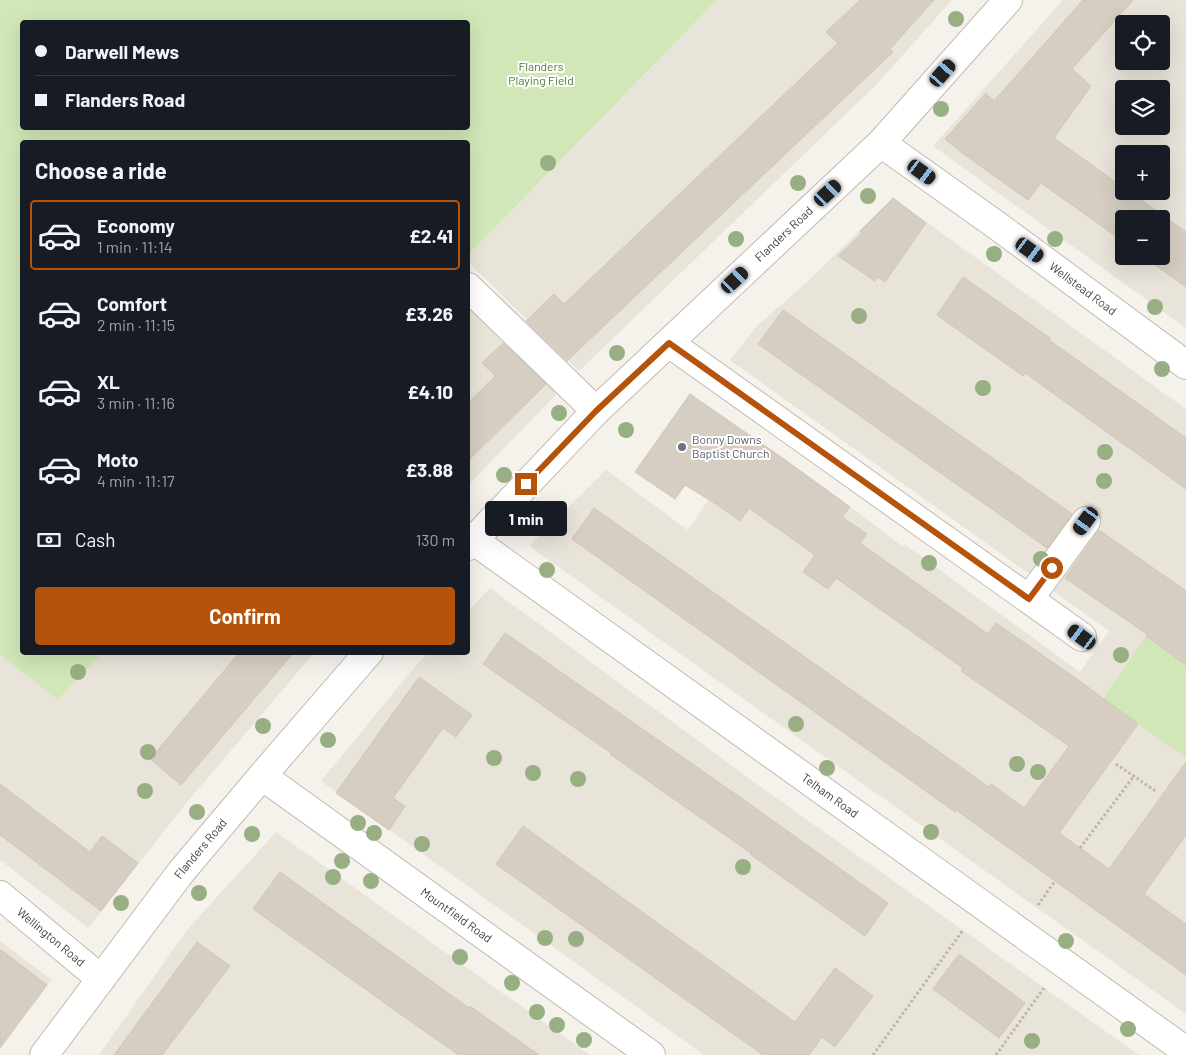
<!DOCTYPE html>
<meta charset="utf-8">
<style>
:root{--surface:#171b24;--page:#20242c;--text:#f1f3f6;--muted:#9ea1a6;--line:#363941;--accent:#b45309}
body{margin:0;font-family:Barlow,sans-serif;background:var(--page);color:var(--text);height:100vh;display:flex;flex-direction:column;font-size:19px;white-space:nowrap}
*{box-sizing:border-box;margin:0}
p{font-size:16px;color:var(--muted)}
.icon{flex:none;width:28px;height:28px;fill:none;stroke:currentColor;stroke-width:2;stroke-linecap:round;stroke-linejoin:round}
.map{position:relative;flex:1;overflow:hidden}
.details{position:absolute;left:20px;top:140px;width:450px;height:515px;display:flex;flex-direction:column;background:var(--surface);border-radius:5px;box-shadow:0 5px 20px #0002}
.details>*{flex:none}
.hud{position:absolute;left:20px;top:20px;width:450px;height:110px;border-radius:5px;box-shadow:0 5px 20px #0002;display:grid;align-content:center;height:110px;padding:0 15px;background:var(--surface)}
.buttons{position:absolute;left:1115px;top:15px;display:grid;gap:10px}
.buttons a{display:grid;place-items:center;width:55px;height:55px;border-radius:5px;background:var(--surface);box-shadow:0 5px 20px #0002;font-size:25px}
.end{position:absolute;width:22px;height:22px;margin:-11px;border:6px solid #b45309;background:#fff;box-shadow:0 0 0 2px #fff}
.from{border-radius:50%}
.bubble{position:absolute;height:35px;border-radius:5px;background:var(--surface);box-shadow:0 5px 20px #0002;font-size:16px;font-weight:700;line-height:35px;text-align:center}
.car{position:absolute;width:15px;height:30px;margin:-15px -8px;border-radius:6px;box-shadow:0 0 4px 1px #0007;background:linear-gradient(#222 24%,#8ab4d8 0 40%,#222 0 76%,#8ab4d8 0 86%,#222 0)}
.hud b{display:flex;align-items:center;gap:18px;height:48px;font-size:19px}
.hud b+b{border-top:1px solid var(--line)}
.hud i{width:12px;height:12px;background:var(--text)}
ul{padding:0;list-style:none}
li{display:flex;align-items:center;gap:15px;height:70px;margin:0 10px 8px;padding:0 5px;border:2px solid transparent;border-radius:5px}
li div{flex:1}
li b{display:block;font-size:19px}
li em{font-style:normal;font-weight:700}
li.current{border-color:var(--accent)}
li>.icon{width:45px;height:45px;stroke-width:1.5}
h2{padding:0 15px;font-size:22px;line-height:60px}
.pay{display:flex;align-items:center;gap:12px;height:55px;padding:0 15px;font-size:19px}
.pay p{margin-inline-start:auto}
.button{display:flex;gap:10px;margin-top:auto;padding:10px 15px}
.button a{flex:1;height:58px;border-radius:5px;background:var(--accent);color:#fff;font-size:20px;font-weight:700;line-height:58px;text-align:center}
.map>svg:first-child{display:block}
.residential{fill:#e9e4da;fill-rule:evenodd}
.green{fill:#d1e7b7;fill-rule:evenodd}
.building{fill:#d6cec2;stroke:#d1c6b5}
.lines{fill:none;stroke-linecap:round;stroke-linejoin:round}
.minor-casing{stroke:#c0baaf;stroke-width:30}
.path{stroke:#c1b6a0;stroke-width:3;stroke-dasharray:2.5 2.5;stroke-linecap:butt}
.minor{stroke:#fff;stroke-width:28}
.tree{fill:#98af84}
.route{stroke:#b45309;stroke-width:6}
.worship-dot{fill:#6b7280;stroke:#fff;stroke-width:2}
.labels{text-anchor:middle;stroke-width:4;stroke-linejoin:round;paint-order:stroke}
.park-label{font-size:12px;fill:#4b792f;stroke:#fff}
.street-label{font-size:12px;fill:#49433a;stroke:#fff}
.worship-label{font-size:12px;fill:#5b616d;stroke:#fff;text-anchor:start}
</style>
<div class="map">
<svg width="1186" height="1055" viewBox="0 0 1186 1055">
<rect width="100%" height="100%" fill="#f5f2ec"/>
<!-- residential -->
<g class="residential">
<path d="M 717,0 L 952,0 L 877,84 L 579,371 L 468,262 L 468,255 Z"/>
<path d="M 1063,0 L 1186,0 L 1186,328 L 933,146 ZM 1124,24 L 1161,24 L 1161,61 L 1124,61 ZM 1124,89 L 1161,89 L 1161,126 L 1124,126 ZM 1124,154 L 1161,154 L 1161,191 L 1124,191 ZM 1124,219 L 1161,219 L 1161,256 L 1124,256 Z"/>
<path d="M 893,198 L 1186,409 L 1186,1014 L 529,546 L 606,470 L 688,530 L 751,437 L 829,491 L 902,546 L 904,544 L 1080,672 L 1109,631 L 730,360 L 757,326 L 808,281 Z"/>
<path d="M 468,306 L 557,394 L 468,485 Z"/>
<path d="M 490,588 L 761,787 L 1139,1055 L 704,1055 L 321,781 L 413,669 L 428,653 L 468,652 L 468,611 Z"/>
<path d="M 102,653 L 314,653 L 188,801 L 88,928 L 0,860 L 0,655 L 58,700 Z"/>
<path d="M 276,832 L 590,1055 L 99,1055 L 187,930 Z"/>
<path d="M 0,941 L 52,980 L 47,985 L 0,1048 Z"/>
</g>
<!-- green -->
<g class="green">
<path d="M 0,0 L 717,0 L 468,255 L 468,142 L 22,142 L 22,652 L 102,653 L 58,700 L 0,655 ZM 468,22 L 468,128 L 22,128 L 22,22 Z"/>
<path d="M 1146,636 L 1186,665 L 1186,758 L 1103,699 Z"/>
</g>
<!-- building -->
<g class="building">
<path d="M 860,0 L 934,0 L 890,49 L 893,52 L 567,361 L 526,321 L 554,294 L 564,304 L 838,43 L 826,32 Z"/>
<path d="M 1083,0 L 1133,0 L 1072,69 L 1091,86 L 1054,138 L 1124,188 L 1124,191 L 1129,191 L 1186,232 L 1186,287 L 1143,256 L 1161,256 L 1161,219 L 1124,219 L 1124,242 L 1041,183 L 1028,200 L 962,153 L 945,139 L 986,93 L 994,101 Z"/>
<path d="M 893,198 L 926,223 L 885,282 L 878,277 L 875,281 L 838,256 L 862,233 L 860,231 Z"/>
<path d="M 963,277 L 1050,338 L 1049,340 L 1186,438 L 1186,489 L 1025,373 L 1023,376 L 937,315 Z"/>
<path d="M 783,310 L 1072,514 L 1047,548 L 758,344 Z"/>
<path d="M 503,343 L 546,384 L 468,461 L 468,403 L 495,376 L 482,363 Z"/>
<path d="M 690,394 L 784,459 L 850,507 L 842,517 L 867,534 L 860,543 L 988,634 L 996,623 L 1077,679 L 1138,724 L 1059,833 L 1109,869 L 1186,762 L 1186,835 L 1144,894 L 1186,924 L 1186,975 L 956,810 L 955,812 L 572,539 L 594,508 L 989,787 L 991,784 L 1024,808 L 1069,746 L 961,671 L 963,668 L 836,578 L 828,589 L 803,572 L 815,555 L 749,508 L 740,521 L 716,504 L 685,485 L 675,499 L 635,472 Z"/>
<path d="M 1099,530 L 1186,591 L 1186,665 L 1146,636 L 1147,634 L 1065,578 Z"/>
<path d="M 505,633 L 744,800 L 888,903 L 865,936 L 751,855 L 752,854 L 610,754 L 611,753 L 483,664 Z"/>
<path d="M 240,652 L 294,652 L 181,785 L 150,759 Z"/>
<path d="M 419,677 L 472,715 L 456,737 L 443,728 L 393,798 L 405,806 L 389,830 L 336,793 Z"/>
<path d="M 0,784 L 90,852 L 102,836 L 138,863 L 101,911 L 0,835 Z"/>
<path d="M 523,826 L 795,1022 L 835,968 L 873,996 L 835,1047 L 822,1037 L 809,1055 L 763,1055 L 496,864 Z"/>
<path d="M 280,872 L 469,1008 L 470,1006 L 539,1055 L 459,1055 L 420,1028 L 253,909 Z"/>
<path d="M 197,942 L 230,966 L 162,1055 L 114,1055 Z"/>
<path d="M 0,949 L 47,985 L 0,1048 Z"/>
<path d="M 959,954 L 1025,1003 L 999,1038 L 933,989 Z"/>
</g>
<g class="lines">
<!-- minor casing -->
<g class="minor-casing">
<g id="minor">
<path id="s1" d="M 881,143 L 999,227 L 1186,365"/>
<path d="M 468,287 L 596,411"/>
<path d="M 669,343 L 1082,637"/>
<path id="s2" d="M 473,540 L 1186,1051"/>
<path id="s3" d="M 468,546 L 596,411 L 881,143 L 1008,0"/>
<path d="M 1029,599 L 1086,521"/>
<path id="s4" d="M 262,776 L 651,1055"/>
<path id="s5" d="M 0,895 L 101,979"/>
<path id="s6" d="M 44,1055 L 181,872 L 262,776 L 369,652"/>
</g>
</g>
<!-- path -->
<g class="path">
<path d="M 1116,764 L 1157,792"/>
<path d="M 1080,848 L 1134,776"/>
<path d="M 1038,905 L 1055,881"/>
<path d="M 873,1055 L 963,930"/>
<path d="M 996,1055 L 1044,988"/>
</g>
<!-- minor -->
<use href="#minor" class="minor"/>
</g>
<!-- trees -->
<g class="tree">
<circle cx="956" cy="19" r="8"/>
<circle cx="941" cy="109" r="8"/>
<circle cx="548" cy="163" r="8"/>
<circle cx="798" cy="183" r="8"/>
<circle cx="868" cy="196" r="8"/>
<circle cx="736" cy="239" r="8"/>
<circle cx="1055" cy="239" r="8"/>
<circle cx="994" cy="254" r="8"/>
<circle cx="1155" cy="307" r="8"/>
<circle cx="859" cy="316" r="8"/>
<circle cx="617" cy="353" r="8"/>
<circle cx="1162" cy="369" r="8"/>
<circle cx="983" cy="388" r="8"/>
<circle cx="559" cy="413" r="8"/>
<circle cx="626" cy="430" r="8"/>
<circle cx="1105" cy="452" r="8"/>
<circle cx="504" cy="475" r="8"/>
<circle cx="1104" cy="481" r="8"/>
<circle cx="538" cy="510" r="8"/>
<circle cx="1041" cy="559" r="8"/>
<circle cx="929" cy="563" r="8"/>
<circle cx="547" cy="570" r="8"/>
<circle cx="1121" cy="655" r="8"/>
<circle cx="78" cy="672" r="8"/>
<circle cx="796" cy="724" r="8"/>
<circle cx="263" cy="726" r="8"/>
<circle cx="328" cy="740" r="8"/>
<circle cx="148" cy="752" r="8"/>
<circle cx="494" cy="758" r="8"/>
<circle cx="1017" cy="764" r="8"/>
<circle cx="827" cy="768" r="8"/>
<circle cx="1038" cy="772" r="8"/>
<circle cx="533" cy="773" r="8"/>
<circle cx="578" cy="779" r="8"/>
<circle cx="145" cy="791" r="8"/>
<circle cx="197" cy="812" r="8"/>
<circle cx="358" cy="823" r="8"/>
<circle cx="931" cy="832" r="8"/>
<circle cx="374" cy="833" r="8"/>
<circle cx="252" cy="834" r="8"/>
<circle cx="422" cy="844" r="8"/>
<circle cx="342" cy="861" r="8"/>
<circle cx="743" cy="867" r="8"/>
<circle cx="333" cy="877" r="8"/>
<circle cx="371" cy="881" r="8"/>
<circle cx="199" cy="893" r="8"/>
<circle cx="121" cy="903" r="8"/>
<circle cx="545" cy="938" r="8"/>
<circle cx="576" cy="939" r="8"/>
<circle cx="1066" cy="941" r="8"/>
<circle cx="460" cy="957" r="8"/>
<circle cx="512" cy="983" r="8"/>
<circle cx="537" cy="1012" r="8"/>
<circle cx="557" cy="1025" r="8"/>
<circle cx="1128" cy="1029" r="8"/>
<circle cx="584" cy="1040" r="8"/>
<circle cx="1032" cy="1041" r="8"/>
</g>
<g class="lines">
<!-- route -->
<path class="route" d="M 526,484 L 596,411 L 669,343 L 1029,599 L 1052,568"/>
</g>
<!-- markers -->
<circle class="worship-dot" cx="682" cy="447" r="5"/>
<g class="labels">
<!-- park labels -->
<g class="park-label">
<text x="541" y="71">Flanders<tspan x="541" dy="14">Playing Field</tspan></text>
</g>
<!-- street labels -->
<g class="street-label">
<text dy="4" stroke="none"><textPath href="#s3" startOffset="444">Flanders Road</textPath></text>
<text dy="4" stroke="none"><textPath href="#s1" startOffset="249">Wellstead Road</textPath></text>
<text dy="4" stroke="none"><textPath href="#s2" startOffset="439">Telham Road</textPath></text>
<text dy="4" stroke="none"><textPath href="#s6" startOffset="259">Flanders Road</textPath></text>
<text dy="4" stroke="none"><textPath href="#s4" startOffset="239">Mountfield Road</textPath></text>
<text dy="4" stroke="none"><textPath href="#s5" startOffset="66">Wellington Road</textPath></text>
</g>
<!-- worship labels -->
<g class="worship-label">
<text x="692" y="444">Bonny Downs<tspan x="692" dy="14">Baptist Church</tspan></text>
</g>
</g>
</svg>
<div class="buttons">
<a><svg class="icon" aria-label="locate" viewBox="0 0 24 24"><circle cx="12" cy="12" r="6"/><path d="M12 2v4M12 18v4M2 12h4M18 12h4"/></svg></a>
<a><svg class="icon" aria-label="layers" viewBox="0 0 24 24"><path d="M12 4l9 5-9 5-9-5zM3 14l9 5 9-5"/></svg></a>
<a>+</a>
<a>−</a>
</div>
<i class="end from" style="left:1052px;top:568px"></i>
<i class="end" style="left:526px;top:484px"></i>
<div class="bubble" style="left:485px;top:501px;width:82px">1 min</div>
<i class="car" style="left:943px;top:73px;rotate:41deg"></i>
<i class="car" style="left:922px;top:172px;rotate:126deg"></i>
<i class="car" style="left:828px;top:193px;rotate:47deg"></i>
<i class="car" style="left:1030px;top:250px;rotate:126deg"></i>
<i class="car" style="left:735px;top:280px;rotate:47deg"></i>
<i class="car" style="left:1086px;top:521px;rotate:216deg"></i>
<i class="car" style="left:1082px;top:637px;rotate:306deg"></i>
<div class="hud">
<b><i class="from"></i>Darwell Mews</b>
<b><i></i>Flanders Road</b>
</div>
<section class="details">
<h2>Choose a ride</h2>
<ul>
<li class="current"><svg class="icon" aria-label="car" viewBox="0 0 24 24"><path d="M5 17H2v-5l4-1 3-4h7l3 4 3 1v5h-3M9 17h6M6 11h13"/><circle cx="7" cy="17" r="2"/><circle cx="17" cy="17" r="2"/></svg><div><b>Economy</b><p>1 min · 11:14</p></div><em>£2.41</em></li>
<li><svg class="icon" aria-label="car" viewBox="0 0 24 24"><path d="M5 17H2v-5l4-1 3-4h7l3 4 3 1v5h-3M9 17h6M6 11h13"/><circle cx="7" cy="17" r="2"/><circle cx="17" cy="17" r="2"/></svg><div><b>Comfort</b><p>2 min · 11:15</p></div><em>£3.26</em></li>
<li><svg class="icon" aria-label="car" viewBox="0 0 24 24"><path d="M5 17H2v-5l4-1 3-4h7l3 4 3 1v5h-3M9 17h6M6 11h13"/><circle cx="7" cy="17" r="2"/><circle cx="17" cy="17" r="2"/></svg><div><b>XL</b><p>3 min · 11:16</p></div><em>£4.10</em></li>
<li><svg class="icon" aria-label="car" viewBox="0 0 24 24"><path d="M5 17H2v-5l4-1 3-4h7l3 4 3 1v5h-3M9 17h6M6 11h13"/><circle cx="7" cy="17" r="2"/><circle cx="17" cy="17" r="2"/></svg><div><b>Moto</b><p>4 min · 11:17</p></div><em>£3.88</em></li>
</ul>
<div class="pay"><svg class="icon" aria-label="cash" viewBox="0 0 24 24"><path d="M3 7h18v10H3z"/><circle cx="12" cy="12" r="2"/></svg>Cash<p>130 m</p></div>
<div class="button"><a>Confirm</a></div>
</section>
</div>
